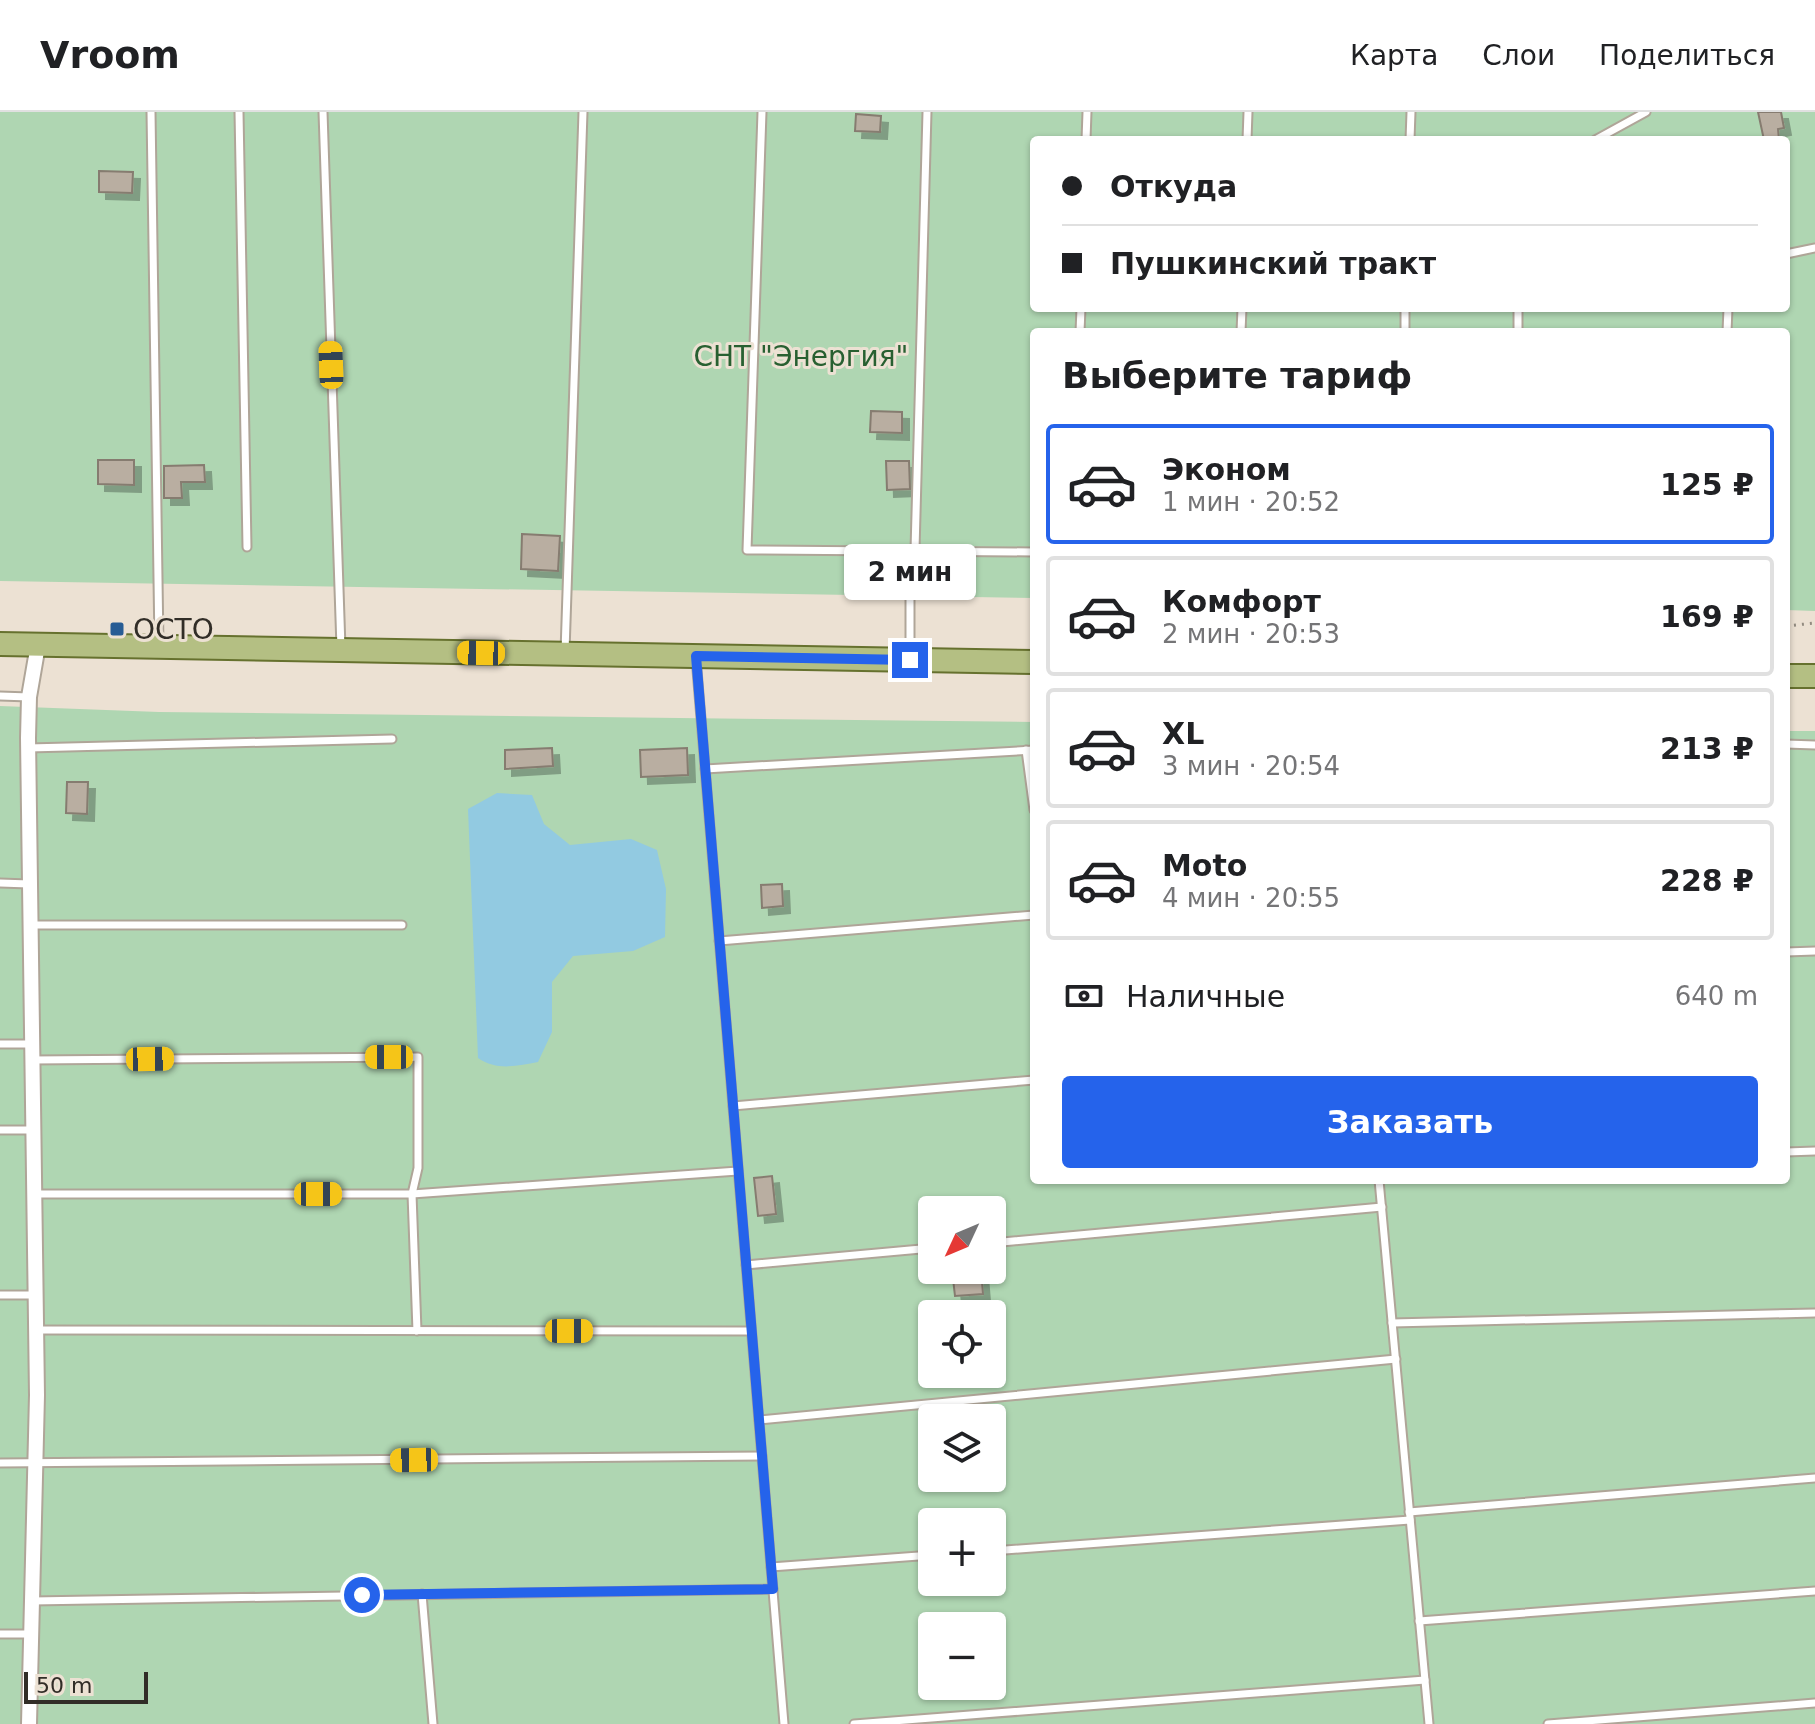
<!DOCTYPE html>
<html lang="ru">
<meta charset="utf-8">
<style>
:root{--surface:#fff;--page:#f6f6f6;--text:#202124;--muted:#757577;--line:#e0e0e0;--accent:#2563eb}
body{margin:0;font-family:"DejaVu Sans",sans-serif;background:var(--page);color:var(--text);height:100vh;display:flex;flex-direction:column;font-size:30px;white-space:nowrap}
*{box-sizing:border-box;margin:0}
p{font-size:26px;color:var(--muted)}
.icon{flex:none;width:44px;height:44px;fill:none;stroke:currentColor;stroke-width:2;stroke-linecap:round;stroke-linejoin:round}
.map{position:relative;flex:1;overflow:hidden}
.sheet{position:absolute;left:1030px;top:216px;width:760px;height:856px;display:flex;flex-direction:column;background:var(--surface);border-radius:8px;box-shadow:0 2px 6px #0004}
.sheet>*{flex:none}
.guide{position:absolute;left:1030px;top:24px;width:760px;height:176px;border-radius:8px;box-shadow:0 2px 6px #0004;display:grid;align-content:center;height:176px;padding:0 32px;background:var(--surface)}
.needle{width:52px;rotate:226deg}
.controls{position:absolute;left:918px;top:1084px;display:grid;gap:16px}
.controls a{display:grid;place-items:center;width:88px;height:88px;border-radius:8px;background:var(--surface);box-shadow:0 2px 6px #0004;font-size:40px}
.scale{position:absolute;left:24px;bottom:20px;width:124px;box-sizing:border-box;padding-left:8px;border:4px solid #312d27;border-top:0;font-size:22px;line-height:28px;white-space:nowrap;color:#312d27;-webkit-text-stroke:6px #ece1d3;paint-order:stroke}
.end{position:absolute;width:36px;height:36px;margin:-18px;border:10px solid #2563eb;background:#fff;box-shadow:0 0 0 4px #fff}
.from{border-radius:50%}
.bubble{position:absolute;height:56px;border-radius:8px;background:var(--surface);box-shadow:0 2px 6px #0004;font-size:26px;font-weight:700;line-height:56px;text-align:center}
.car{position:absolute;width:24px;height:48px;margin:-24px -12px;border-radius:10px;box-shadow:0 0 6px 2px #0007;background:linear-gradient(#f5c518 24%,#345 0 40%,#f5c518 0 76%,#345 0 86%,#f5c518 0)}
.guide b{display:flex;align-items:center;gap:28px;height:76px;font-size:30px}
.guide b+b{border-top:2px solid var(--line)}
.guide i{width:20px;height:20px;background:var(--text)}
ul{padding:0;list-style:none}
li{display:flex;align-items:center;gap:24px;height:120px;margin:0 16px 12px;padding:0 16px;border:4px solid var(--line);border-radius:8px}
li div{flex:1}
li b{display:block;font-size:30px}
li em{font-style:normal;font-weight:700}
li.on{border-color:var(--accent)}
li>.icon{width:72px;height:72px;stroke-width:1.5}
h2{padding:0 32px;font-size:36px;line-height:96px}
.pay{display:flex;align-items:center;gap:20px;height:88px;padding:0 32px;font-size:30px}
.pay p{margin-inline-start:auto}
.button{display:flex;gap:16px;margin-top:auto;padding:16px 32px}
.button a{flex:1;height:92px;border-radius:8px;background:var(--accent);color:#fff;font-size:32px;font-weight:700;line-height:92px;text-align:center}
header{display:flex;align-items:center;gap:48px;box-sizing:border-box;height:112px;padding:0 40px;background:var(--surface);border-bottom:2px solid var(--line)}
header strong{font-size:38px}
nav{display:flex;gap:44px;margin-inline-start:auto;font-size:28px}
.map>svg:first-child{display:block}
.green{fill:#afd6b2;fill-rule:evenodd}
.water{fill:#92cae1}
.building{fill:#b9aea1;stroke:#867c70;stroke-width:2;filter:url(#shadow)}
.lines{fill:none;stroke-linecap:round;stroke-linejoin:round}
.service-casing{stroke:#afa598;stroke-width:11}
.minor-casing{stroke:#afa598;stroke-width:18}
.primary-casing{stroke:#66712e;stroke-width:26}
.path{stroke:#928b80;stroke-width:3;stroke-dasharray:2 6;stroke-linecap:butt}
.service{stroke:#fff;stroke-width:7}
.minor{stroke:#fff;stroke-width:14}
.primary{stroke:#b4bf83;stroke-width:22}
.route{stroke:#2563eb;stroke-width:10}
.poi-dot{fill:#275c94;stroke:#ece1d3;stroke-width:3}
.labels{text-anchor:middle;stroke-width:6;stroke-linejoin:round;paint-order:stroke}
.park-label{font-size:28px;fill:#286031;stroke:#ece1d3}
.poi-label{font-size:28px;fill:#312d27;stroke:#ece1d3;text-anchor:start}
</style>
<header>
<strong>Vroom</strong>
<nav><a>Карта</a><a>Слои</a><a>Поделиться</a></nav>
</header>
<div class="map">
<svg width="1815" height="1612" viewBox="0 0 1815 1612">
<defs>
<filter id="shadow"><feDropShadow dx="7" dy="7" stdDeviation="0" flood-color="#0004"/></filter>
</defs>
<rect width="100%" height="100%" fill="#ece1d3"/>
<!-- green -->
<g class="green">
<path d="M 0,0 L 1815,0 L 1815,499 L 1786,498 L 1786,220 L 1034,220 L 1034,486 L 0,469 ZM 1034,28 L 1786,28 L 1786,196 L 1034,196 Z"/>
<path d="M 0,594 L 159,600 L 1034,610 L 1034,1068 L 1786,1068 L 1786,619 L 1815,619 L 1815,1612 L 0,1612 ZM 932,1098 L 992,1098 L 992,1158 L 932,1158 ZM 932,1202 L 992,1202 L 992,1262 L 932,1262 ZM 932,1306 L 992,1306 L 992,1366 L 932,1366 ZM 932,1410 L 992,1410 L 992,1470 L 932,1470 ZM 932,1514 L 992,1514 L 992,1574 L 932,1574 Z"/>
</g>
<!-- water -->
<path class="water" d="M 497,681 L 532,683 L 544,712 L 570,733 L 631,727 L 657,738 L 666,777 L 665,825 L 633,839 L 573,844 L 552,870 L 552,920 L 538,950 C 517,954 497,959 478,946 L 468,697 Z"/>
<!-- building -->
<g class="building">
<path d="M 1758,0 L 1781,0 L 1784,16 L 1778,17 L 1779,28 L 1764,28 Z"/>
<path d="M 856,2 L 881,4 L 880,20 L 855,19 Z"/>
<path d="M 99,59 L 133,60 L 132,81 L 99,80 Z"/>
<path d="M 871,299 L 902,300 L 902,321 L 870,320 Z"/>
<path d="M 98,348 L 134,348 L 134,373 L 98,372 Z"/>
<path d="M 886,349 L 909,349 L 910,377 L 887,378 Z"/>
<path d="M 204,353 L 205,370 L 181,370 L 182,386 L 164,386 L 164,354 Z"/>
<path d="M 522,422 L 560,424 L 558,459 L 521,457 Z"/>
<path d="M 552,636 L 553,654 L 505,657 L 505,638 Z"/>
<path d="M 687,636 L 688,663 L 641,665 L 640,638 Z"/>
<path d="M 67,670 L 88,670 L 87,702 L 66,701 Z"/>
<path d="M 782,772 L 783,794 L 762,796 L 761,773 Z"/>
<path d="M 772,1064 L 776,1102 L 758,1104 L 754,1066 Z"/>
<path d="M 952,1158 L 981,1158 L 983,1182 L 955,1184 Z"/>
</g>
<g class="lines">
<!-- service casing -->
<g class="service-casing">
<g id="service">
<path d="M 151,0 L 159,533"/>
<path d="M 239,0 L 247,435"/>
<path d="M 323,0 L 341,536"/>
<path d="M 762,0 L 747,438 L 1034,440"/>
<path d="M 1086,28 L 1087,0"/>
<path d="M 1247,28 L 1248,0"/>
<path d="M 1410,28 L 1411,0"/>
<path d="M 1595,28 L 1646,0"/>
<path d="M 1786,142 L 1815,136"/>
<path d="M 1518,196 L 1518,220"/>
<path d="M 1080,220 L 1081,196"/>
<path d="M 1241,220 L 1242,196"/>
<path d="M 1405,220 L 1405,196"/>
<path d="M 1727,220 L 1728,196"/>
<path d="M 565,540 L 583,0"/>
<path d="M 696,546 L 784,1612"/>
<path d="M 910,546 L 910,461 L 915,438 L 927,0"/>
<path d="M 0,584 L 29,585"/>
<path d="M 1786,632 L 1815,633"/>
<path d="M 28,636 L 392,627"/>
<path d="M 1026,638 L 1034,698"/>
<path d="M 705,657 L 1034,638"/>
<path d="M 0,771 L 29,772"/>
<path d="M 31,813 L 402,813"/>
<path d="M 719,829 L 1034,803"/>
<path d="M 1786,840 L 1815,839"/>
<path d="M 0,932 L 31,932"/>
<path d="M 31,948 L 418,945 L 418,1056 L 412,1082 L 417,1219"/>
<path d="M 733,994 L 1034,968"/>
<path d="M 0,1018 L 33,1018"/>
<path d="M 1786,1040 L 1815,1039"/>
<path d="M 1379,1068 L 1429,1612"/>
<path d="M 33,1082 L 412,1082 L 738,1059"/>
<path d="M 992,1131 L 1382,1095"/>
<path d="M 746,1153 L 932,1136"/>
<path d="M 0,1183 L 35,1183"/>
<path d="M 1392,1211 L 1815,1201"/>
<path d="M 35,1218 L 751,1219"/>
<path d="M 759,1308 L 1396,1247"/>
<path d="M 0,1351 L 762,1344"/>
<path d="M 1409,1400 L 1815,1366"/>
<path d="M 992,1439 L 1410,1408"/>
<path d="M 771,1455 L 932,1443"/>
<path d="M 422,1482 L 433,1612"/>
<path d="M 32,1489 L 773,1477"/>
<path d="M 1419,1509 L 1815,1479"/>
<path d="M 0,1522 L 31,1522"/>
<path d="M 854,1612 L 1425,1568"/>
<path d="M 1548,1612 L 1815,1591"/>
</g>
</g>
<!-- minor casing -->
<g class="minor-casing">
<path id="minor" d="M 29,1612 L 37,1283 L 28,626 L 29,585 L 38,533"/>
</g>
<!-- primary casing -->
<g class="primary-casing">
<g id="primary">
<path d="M 0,532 L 1034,550"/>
<path d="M 1786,564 L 1815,564"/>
</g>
</g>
<!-- path -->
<path class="path" d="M 1786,514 L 1815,511"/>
<!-- service -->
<use href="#service" class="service"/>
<!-- minor -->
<use href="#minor" class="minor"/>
<!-- primary -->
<use href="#primary" class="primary"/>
</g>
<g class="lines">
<!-- route -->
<path class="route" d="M 362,1483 L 773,1477 L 696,544 L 910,548"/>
</g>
<!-- markers -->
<rect class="poi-dot" x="109" y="509" width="16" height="16" rx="4"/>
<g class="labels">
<!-- park labels -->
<g class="park-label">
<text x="801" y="254">СНТ "Энергия"</text>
</g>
<!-- poi labels -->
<g class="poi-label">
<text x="133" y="527">ОСТО</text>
</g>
</g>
</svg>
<div class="controls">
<a><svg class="needle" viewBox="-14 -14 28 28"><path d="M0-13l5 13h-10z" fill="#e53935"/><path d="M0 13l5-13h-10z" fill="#757577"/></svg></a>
<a><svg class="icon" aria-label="locate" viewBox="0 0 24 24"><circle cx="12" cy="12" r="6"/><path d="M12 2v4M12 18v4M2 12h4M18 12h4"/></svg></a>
<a><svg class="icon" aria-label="layers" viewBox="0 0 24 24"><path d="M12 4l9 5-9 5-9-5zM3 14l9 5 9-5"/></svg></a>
<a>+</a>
<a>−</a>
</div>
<div class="scale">50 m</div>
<i class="end from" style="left:362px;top:1483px"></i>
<i class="end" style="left:910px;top:548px"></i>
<div class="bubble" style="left:844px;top:432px;width:132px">2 мин</div>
<i class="car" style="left:331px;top:253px;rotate:358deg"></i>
<i class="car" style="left:481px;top:541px;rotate:271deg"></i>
<i class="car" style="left:389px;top:945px;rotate:270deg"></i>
<i class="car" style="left:150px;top:947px;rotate:89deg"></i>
<i class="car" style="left:318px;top:1082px;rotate:90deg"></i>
<i class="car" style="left:569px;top:1219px;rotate:90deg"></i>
<i class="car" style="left:414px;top:1348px;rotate:269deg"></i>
<div class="guide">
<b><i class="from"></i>Откуда</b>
<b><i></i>Пушкинский тракт</b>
</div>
<section class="sheet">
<h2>Выберите тариф</h2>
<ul>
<li class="on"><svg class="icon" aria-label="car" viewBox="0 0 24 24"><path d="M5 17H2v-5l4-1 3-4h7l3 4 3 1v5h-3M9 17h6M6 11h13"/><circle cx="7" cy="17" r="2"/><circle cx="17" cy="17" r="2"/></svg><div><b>Эконом</b><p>1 мин · 20:52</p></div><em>125 ₽</em></li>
<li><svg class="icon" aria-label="car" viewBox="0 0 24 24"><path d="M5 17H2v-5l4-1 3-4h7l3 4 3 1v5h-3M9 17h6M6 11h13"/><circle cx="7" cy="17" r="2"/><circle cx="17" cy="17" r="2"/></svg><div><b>Комфорт</b><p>2 мин · 20:53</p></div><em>169 ₽</em></li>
<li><svg class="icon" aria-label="car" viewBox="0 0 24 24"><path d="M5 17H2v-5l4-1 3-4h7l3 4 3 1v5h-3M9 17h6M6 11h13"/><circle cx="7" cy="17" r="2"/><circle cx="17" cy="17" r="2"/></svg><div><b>XL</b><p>3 мин · 20:54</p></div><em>213 ₽</em></li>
<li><svg class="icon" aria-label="car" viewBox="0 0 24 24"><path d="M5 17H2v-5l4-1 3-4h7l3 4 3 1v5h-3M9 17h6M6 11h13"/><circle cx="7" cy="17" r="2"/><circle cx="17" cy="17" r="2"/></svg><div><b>Moto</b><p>4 мин · 20:55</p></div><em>228 ₽</em></li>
</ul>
<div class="pay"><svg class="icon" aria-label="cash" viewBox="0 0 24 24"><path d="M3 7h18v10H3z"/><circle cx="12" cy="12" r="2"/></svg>Наличные<p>640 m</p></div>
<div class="button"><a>Заказать</a></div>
</section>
</div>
